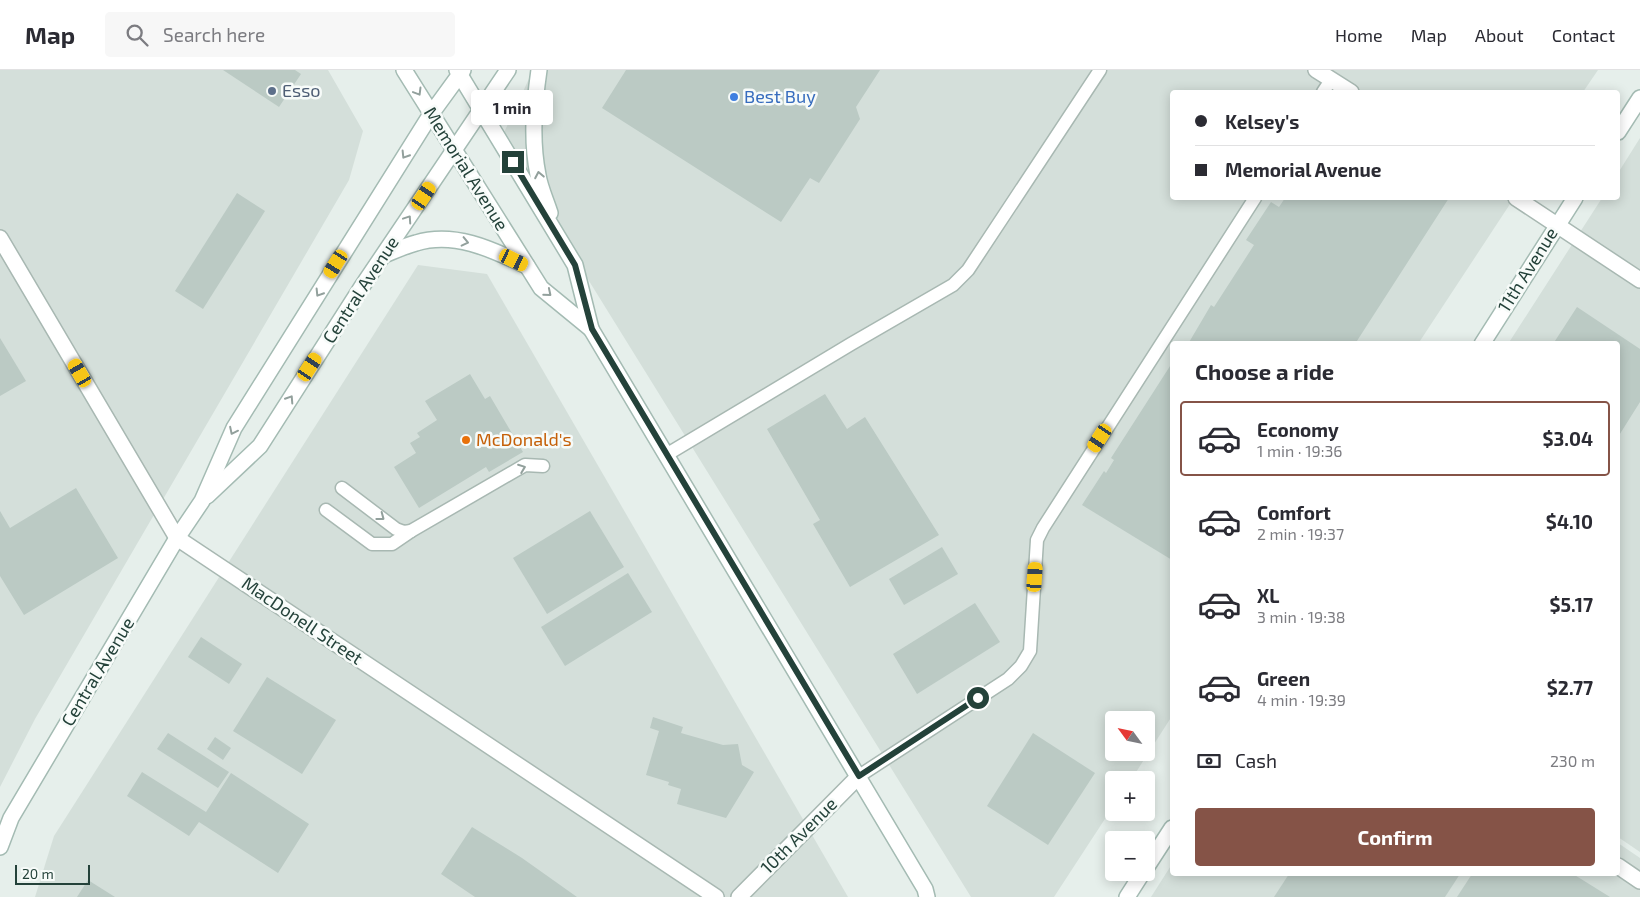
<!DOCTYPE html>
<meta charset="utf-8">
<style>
:root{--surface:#fff;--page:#f7f7f7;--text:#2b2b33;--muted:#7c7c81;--line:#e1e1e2;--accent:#855347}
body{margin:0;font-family:"Exo 2",sans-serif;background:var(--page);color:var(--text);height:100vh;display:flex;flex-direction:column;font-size:19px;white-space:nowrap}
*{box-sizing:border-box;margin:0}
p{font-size:16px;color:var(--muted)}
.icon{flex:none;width:28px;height:28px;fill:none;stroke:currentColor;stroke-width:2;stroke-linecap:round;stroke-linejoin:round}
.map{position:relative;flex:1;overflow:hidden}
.panel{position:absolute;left:1170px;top:271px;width:450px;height:535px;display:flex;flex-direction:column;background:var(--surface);border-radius:5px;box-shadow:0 2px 12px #0003}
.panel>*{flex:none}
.guide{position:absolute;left:1170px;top:20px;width:450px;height:110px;border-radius:5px;box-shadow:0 2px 12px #0003;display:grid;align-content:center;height:110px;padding:0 25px;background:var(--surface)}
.needle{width:32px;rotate:303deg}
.fabs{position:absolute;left:1105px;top:641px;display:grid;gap:10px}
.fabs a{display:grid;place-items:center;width:50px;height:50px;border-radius:5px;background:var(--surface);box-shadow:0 2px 12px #0003;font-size:25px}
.scale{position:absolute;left:15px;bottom:12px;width:75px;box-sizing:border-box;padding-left:5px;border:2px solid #24423a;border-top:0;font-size:14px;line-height:18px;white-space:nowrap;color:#24423a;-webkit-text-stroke:4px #f7fbf9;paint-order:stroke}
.end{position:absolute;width:22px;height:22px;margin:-11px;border:6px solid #24423a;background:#fff;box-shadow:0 0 0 2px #fff}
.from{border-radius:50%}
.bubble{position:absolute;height:35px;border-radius:5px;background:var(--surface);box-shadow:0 2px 12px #0003;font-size:16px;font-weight:700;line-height:35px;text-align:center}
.car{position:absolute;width:15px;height:30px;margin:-15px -8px;border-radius:6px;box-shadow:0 0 4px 1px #0007;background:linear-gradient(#f5c518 24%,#345 0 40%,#f5c518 0 76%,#345 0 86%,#f5c518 0)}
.guide b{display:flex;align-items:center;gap:18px;height:48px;font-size:19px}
.guide b+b{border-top:1px solid var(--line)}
.guide i{width:12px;height:12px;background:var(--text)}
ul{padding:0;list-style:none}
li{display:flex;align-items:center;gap:15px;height:75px;margin:0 10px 8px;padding:0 15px;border:2px solid transparent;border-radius:5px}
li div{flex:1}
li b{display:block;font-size:19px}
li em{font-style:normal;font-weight:700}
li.active{border-color:var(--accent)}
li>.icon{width:45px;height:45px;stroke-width:1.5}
h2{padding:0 25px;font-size:22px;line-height:60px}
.pay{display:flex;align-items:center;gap:12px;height:55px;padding:0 25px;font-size:19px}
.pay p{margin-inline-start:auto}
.button{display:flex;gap:10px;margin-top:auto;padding:10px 25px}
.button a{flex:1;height:58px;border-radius:5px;background:var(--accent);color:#fff;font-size:20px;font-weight:700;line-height:58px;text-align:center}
header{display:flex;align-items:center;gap:30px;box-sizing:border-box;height:70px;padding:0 25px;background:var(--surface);border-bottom:1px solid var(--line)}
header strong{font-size:24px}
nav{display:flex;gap:28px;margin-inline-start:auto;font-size:18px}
.search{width:350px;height:45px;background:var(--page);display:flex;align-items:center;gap:12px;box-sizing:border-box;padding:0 18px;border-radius:5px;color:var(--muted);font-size:19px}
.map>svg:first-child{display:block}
.built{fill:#d4dfda;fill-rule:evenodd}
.building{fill:#bbcac4}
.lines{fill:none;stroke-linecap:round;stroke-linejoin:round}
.lane-casing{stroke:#a8b8b2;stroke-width:15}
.street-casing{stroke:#a8b8b2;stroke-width:18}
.secondary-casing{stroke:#a4bbb3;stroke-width:18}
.lane{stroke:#fff;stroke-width:12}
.street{stroke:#fff;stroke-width:15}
.secondary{stroke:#fff;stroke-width:15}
.oneway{stroke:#92a09c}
.route{stroke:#24423a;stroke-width:6}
.service-dot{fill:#5c6f8a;stroke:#f7fbf9;stroke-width:2}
.shop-dot{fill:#3f7fe0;stroke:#f7fbf9;stroke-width:2}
.food-dot{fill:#e8710a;stroke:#f7fbf9;stroke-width:2}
.labels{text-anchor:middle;stroke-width:5;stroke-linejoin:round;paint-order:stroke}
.service-label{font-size:18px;fill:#4e5e75;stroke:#f7fbf9;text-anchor:start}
.shop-label{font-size:18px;fill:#366cbe;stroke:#f7fbf9;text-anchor:start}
.street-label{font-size:18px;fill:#24423a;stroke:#f7fbf9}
.food-label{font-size:18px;fill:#c56008;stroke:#f7fbf9;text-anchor:start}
</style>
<header>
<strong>Map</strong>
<div class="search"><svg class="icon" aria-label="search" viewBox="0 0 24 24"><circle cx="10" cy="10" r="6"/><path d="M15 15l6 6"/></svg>Search here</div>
<nav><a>Home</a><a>Map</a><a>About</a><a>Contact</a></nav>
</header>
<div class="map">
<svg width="1640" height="827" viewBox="0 0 1640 827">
<rect width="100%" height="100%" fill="#e6efeb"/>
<!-- built -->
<g class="built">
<path d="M 0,0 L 328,0 L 363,61 L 349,110 L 35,649 L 0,717 Z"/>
<path d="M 533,0 L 1598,0 L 1583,22 L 1172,22 L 1172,128 L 1514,128 L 1418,274 L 1172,274 L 1172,646 L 1131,710 L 1114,710 L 1114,735 L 1054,827 L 971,827 L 501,69 ZM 1114,650 L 1146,650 L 1146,682 L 1114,682 Z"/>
<path d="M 1640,68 L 1640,782 L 1618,767 L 1618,274 L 1508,274 L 1602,128 L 1618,128 L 1618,103 Z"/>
<path d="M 418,195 L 487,204 L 848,827 L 35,827 L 54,766 Z"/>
<path d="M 1618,773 L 1640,788 L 1640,827 L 1151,827 L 1172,794 L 1172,804 L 1618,804 Z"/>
</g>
<!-- building -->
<g class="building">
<path d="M 223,0 L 295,0 L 301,4 L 279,37 Z"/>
<path d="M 626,0 L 880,0 L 856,37 L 860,49 L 819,113 L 810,108 L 781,152 L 602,38 Z"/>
<path d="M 237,123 L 265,141 L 203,239 L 175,221 Z"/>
<path d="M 1285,128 L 1449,128 L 1355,274 L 1188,274 L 1211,235 L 1214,237 L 1254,175 L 1246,170 L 1271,132 L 1279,137 Z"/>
<path d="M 1577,237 L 1640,279 L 1640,332 L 1618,367 L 1618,274 L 1553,274 Z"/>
<path d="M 0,268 L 26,311 L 0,326 Z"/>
<path d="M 1172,293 L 1172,490 L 1082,435 L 1104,401 L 1106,403 L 1114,390 L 1111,388 Z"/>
<path d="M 470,304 L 485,329 L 490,326 L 523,382 L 489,402 L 486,397 L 419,438 L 394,397 L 416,383 L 410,373 L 420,367 L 417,363 L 437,350 L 425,331 Z"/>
<path d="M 825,324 L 847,359 L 865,347 L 939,465 L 850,517 L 813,454 L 820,450 L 767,359 Z"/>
<path d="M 76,418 L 118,488 L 24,545 L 0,506 L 0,441 L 10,458 Z"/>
<path d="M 590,441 L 624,497 L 547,544 L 513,488 Z"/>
<path d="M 942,477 L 958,504 L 904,535 L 889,509 Z"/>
<path d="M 628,503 L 652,542 L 565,596 L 541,557 Z"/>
<path d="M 975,533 L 1000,572 L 917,624 L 893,584 Z"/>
<path d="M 201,567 L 242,594 L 229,614 L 188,587 Z"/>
<path d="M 267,607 L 336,650 L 302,704 L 233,661 Z"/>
<path d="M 653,647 L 683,657 L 681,663 L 723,675 L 738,674 L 742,695 L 754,702 L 726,748 L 677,734 L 681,719 L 668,715 L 669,712 L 646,705 L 659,661 L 650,658 Z"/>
<path d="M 168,663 L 229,702 L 218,718 L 157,679 Z"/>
<path d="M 1033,663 L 1095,703 L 1048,775 L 987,736 Z"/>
<path d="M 215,667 L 231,678 L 223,690 L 207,679 Z"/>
<path d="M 142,702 L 206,742 L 231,703 L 309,754 L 278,803 L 199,752 L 189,766 L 127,726 Z"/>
<path d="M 472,757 L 522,788 L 577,827 L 475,827 L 441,804 Z"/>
<path d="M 1289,804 L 1460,804 L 1445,827 L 1274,827 Z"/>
<path d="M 1472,804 L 1573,804 L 1610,827 L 1457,827 Z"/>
<path d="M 88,810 L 115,827 L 77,827 Z"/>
</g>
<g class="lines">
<!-- lane casing -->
<g class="lane-casing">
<g id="lane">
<path d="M 1323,22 L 1331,10"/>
<path d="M 666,385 L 851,274 L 953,215 L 968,200 L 1100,0"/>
<path d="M 342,418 L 396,459 L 404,462 L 411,461 L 525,395 L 543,396"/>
<path d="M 326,440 L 372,474 L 392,474 L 411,461"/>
<path d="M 859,706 L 1008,609 L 1021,596 L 1030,581 L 1037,470 L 1043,458 L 1255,128"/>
</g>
</g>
<!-- street casing -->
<g class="street-casing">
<g id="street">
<path d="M 1316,0 L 1351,22"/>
<path d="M 1516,128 L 1640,210"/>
<path d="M 0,168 L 177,468 L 716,827"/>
<path d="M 1618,796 L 1640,811"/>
<path d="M 739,827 L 859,706"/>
</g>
</g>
<!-- secondary casing -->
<g class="secondary-casing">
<g id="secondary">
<path d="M 404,0 L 541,218 L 591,259"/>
<path d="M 457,0 L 575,195 L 591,259 L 925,819 L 927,827"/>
<path d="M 539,0 C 534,35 531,70 538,105 C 540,118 546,130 550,143"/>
<path d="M 1618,62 L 1640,28"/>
<path d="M 384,185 C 394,181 405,176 416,173 C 455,161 493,180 527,196"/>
<path d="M 1482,274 L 1575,128"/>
<path d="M 207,426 L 260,376 L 361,218 L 508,0"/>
<path d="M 0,777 L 11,748 L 177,468 L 202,431 L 234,358 L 431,44 L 463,0"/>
<path d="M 1146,798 L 1172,758"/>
<path d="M 1127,827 L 1143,802"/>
</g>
</g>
<!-- lane -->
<use href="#lane" class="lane"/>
<!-- street -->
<use href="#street" class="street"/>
<!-- secondary -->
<use href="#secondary" class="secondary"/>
</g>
<!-- one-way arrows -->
<defs><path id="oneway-chevron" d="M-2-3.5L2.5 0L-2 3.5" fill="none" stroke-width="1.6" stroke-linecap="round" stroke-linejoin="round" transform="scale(1.25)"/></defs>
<g class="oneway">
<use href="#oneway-chevron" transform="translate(418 22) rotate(59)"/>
<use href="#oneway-chevron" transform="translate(405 85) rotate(122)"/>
<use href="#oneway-chevron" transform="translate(539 105) rotate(-101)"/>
<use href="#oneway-chevron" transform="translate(408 149) rotate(-56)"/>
<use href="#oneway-chevron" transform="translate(465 172) rotate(13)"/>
<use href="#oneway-chevron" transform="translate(319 223) rotate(122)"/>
<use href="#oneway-chevron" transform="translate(548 223) rotate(40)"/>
<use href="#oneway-chevron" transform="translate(290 329) rotate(-57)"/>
<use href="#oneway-chevron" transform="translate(233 361) rotate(116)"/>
<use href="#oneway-chevron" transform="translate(522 398) rotate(-21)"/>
<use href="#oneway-chevron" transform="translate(381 447) rotate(37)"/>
</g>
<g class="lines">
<!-- route -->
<path class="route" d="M 513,92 L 575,195 L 592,259 L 859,706 L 978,628"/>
</g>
<!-- markers -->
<circle class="service-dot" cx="272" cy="21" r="5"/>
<circle class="shop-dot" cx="734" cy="27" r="5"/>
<circle class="food-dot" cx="466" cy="370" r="5"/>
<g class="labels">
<!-- service labels -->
<g class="service-label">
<text x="282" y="27">Esso</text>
</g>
<!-- shop labels -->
<g class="shop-label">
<text x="744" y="33">Best Buy</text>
</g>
<!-- street labels -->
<g class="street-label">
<text transform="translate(466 99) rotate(58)" y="6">Memorial Avenue</text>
<text transform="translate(1528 200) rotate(-58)" y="6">11th Avenue</text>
<text transform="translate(361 220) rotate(-57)" y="6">Central Avenue</text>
<text transform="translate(302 551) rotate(34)" y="6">MacDonell Street</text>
<text transform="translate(98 602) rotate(-59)" y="6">Central Avenue</text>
<text transform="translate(799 766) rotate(-45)" y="6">10th Avenue</text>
</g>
<!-- food labels -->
<g class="food-label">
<text x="476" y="376">McDonald's</text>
</g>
</g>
</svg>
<div class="fabs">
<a><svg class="needle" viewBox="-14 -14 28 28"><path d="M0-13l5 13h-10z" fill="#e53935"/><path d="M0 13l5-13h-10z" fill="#7c7c81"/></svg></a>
<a>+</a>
<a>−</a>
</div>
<div class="scale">20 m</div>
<i class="end from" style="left:978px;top:628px"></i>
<i class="end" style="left:513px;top:92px"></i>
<div class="bubble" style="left:471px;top:20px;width:82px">1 min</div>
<i class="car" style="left:424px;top:126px;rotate:34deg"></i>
<i class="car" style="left:514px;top:190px;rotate:116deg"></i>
<i class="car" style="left:336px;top:194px;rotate:212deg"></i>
<i class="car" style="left:310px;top:297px;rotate:33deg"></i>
<i class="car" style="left:80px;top:303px;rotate:330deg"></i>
<i class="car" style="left:1100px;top:368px;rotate:213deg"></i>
<i class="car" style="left:1035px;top:507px;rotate:4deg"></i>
<div class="guide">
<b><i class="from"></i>Kelsey's</b>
<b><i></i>Memorial Avenue</b>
</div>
<section class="panel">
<h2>Choose a ride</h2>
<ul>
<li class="active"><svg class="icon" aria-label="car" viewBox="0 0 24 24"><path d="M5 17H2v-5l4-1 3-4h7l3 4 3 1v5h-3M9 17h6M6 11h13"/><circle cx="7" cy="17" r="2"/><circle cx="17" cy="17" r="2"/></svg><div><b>Economy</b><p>1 min · 19:36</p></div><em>$3.04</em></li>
<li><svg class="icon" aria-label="car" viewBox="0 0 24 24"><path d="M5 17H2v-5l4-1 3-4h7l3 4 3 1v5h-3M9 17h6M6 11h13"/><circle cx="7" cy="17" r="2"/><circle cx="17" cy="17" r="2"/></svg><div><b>Comfort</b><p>2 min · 19:37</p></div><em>$4.10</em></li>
<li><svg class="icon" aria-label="car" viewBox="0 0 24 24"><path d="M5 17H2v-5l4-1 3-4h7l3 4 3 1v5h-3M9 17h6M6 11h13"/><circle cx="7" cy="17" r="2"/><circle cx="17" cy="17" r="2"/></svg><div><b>XL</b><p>3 min · 19:38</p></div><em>$5.17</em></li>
<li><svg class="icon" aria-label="car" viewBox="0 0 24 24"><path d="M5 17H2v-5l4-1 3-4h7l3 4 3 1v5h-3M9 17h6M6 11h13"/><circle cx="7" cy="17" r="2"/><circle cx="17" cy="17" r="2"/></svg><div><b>Green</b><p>4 min · 19:39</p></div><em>$2.77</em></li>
</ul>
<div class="pay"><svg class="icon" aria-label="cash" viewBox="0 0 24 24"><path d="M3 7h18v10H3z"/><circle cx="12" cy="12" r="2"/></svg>Cash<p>230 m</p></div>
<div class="button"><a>Confirm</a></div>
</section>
</div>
